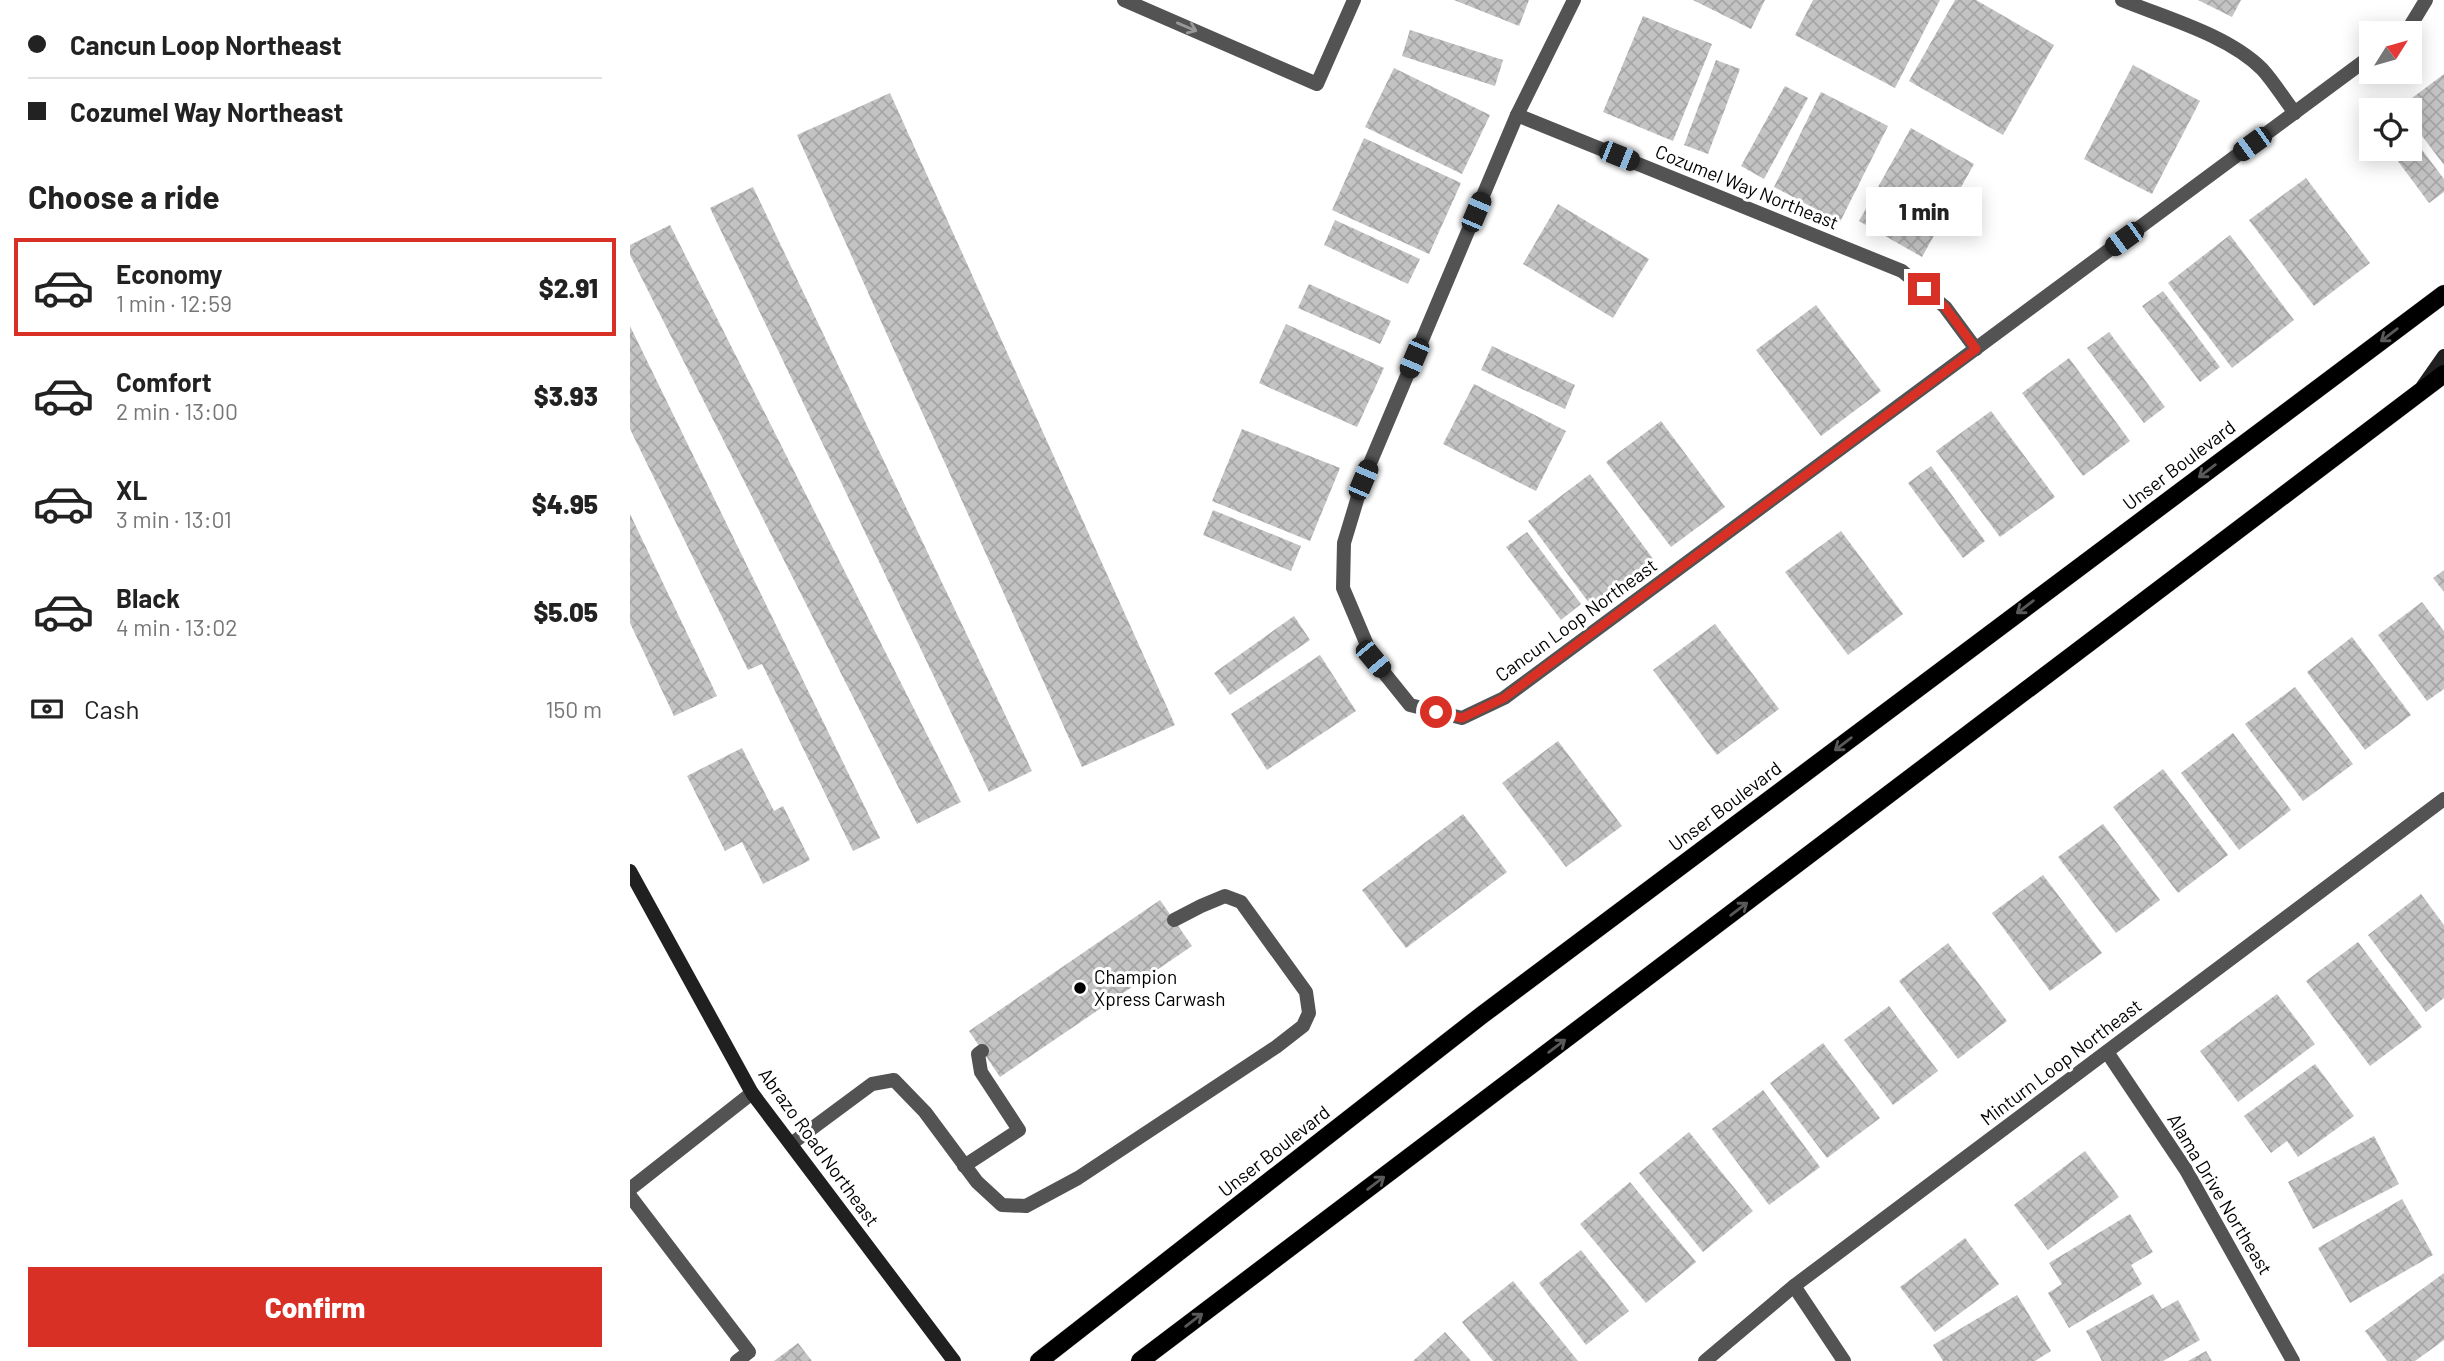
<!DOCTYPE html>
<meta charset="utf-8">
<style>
:root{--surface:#fff;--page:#f6f6f6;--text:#222;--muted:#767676;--line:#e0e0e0;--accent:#d93025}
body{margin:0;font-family:Barlow,sans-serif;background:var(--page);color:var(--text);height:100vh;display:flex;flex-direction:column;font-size:26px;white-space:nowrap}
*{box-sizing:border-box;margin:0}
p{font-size:23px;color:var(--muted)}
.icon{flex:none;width:38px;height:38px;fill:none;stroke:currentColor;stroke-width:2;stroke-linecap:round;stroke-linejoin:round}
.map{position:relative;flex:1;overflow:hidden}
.drawer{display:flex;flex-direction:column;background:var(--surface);width:630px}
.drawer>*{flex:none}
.top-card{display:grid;align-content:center;height:154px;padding:0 28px;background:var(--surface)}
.needle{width:46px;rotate:53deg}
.buttons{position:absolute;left:1729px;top:21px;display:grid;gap:14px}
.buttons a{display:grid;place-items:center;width:63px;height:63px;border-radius:0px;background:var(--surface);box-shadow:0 4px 18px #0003;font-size:35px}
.end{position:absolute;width:32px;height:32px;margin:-16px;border:9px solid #d93025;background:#fff;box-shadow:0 0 0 4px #fff}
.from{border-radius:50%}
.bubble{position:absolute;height:49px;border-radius:0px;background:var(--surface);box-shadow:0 4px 18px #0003;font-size:23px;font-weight:800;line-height:49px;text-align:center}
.car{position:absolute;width:21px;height:42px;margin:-21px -10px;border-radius:9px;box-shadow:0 0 5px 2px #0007;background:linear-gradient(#222 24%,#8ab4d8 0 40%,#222 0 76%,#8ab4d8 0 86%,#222 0)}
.top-card b{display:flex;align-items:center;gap:24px;height:66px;font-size:26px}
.top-card b+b{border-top:2px solid var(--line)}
.top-card i{width:18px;height:18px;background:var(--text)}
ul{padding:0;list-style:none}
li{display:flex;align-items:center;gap:21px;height:98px;margin:0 14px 10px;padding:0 14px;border:4px solid transparent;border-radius:0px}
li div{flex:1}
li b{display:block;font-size:26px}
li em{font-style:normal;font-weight:800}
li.active{border-color:var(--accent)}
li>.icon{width:63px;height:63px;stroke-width:1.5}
h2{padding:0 28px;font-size:32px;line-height:84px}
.pay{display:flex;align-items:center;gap:18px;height:77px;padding:0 28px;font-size:26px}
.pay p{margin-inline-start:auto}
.primary-button{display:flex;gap:14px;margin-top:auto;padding:14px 28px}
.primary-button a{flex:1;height:80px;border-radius:0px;background:var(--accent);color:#fff;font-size:28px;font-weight:800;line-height:80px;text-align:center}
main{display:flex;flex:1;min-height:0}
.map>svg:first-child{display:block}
.building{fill:url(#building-cross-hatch)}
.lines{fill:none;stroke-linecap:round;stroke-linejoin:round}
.primary-casing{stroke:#dbdbdb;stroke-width:19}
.lane{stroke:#535353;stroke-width:14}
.street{stroke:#535353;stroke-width:14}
.secondary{stroke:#202020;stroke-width:14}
.primary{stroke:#000;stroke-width:18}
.oneway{stroke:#989898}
.oneway2{stroke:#595959}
.route{stroke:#d93025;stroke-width:9}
.poi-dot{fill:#000;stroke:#fff;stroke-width:2.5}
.labels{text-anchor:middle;stroke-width:6;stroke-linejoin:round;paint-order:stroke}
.street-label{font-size:19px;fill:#000;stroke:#fff}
.poi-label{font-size:19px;fill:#000;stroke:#fff;text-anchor:start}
</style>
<main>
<section class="drawer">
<div class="top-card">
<b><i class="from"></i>Cancun Loop Northeast</b>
<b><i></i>Cozumel Way Northeast</b>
</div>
<h2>Choose a ride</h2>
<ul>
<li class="active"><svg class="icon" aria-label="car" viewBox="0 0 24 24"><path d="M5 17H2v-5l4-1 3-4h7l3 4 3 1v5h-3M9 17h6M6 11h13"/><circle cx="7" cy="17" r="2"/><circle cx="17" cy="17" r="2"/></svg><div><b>Economy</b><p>1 min · 12:59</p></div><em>$2.91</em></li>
<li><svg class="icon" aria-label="car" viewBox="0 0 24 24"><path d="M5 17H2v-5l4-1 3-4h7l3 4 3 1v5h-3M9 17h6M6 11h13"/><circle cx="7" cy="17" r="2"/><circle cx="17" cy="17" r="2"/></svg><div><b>Comfort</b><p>2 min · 13:00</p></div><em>$3.93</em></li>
<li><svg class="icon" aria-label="car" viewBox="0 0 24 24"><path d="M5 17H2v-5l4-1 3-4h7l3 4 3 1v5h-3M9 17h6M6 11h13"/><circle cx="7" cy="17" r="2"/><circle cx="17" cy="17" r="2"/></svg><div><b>XL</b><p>3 min · 13:01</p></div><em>$4.95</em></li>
<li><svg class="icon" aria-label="car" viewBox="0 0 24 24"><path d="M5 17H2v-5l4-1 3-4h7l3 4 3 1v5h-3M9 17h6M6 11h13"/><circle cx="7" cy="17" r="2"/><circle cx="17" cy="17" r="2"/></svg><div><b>Black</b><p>4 min · 13:02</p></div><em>$5.05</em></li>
</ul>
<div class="pay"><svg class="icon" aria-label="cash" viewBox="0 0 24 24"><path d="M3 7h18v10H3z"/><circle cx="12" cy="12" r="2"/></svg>Cash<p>150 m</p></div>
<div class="primary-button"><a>Confirm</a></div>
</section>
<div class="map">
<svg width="1814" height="1361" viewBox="0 0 1814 1361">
<defs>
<pattern id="building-cross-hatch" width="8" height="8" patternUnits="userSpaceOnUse" patternTransform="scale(1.75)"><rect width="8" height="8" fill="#c3c3c3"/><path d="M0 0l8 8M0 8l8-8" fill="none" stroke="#a6a6a6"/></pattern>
</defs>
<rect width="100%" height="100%" fill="#fff"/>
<!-- building -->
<g class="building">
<path d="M 824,0 L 899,0 L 889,26 Z"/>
<path d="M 1063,0 L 1135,0 L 1121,29 Z"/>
<path d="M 1183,0 L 1310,0 L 1265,88 L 1165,35 Z"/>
<path d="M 1325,0 L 1346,0 L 1424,45 L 1373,135 L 1279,81 Z"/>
<path d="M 1568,0 L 1611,0 L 1602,17 Z"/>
<path d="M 1013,16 L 1082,44 L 1043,141 L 973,112 Z"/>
<path d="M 780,30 L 873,60 L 865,86 L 772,56 Z"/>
<path d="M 1086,60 L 1110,69 L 1078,154 L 1054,145 Z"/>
<path d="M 1503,65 L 1570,101 L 1522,194 L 1454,159 Z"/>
<path d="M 764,68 L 860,115 L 832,174 L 735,127 Z"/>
<path d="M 1814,74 L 1814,165 L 1780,120 L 1780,110 L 1772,110 L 1770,107 Z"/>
<path d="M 1155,86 L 1178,98 L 1134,179 L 1111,166 Z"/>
<path d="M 1191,92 L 1258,126 L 1210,222 L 1144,187 Z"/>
<path d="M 260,93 L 545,725 L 452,767 L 167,135 Z"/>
<path d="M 1281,128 L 1344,164 L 1292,257 L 1229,221 Z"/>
<path d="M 1780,134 L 1814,179 L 1814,192 L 1799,203 L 1759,149 L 1780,149 Z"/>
<path d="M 734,138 L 831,183 L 799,254 L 702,210 Z"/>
<path d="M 1676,178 L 1740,263 L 1684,306 L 1619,220 Z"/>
<path d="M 123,187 L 402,771 L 359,792 L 80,208 Z"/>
<path d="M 928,204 L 1019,259 L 983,318 L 893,264 Z"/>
<path d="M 705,220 L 790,259 L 778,284 L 694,245 Z"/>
<path d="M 40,225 L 331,802 L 287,824 L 0,255 L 0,245 Z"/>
<path d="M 1600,235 L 1664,320 L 1602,368 L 1538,283 Z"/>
<path d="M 679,284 L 761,321 L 750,344 L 668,308 Z"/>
<path d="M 1533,291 L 1590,367 L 1570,382 L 1512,306 Z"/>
<path d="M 1186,305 L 1251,391 L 1191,436 L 1126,350 Z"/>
<path d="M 656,324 L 754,368 L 727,427 L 629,383 Z"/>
<path d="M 0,326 L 250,838 L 223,851 L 132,664 L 118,670 L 0,429 Z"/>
<path d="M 1479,332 L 1535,407 L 1514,423 L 1457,348 Z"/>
<path d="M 862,346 L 945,385 L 935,409 L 851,370 Z"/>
<path d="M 1439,358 L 1500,441 L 1453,476 L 1392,393 Z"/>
<path d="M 844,384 L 936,431 L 906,491 L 813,444 Z"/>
<path d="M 1361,411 L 1425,497 L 1370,537 L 1306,451 Z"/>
<path d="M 1031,421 L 1095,507 L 1041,547 L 976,462 Z"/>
<path d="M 612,429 L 710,468 L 680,541 L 582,501 Z"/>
<path d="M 1301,466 L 1355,541 L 1333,558 L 1278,483 Z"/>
<path d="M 960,474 L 1024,560 L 962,607 L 898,521 Z"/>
<path d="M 583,510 L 671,546 L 661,571 L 573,535 Z"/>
<path d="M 0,514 L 87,696 L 44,716 L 0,623 Z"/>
<path d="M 1211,531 L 1273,614 L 1218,655 L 1155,572 Z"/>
<path d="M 897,532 L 951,604 L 931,620 L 876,547 Z"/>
<path d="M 1814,570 L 1814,592 L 1803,578 Z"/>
<path d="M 1792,602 L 1814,631 L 1814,689 L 1797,701 L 1748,635 Z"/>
<path d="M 664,616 L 680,640 L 600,695 L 584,673 Z"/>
<path d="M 1085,624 L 1149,709 L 1087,755 L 1023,670 Z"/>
<path d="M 1722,637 L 1781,715 L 1735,750 L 1677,672 Z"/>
<path d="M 690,655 L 726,711 L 637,770 L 601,714 Z"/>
<path d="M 1665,687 L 1723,764 L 1673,801 L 1615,724 Z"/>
<path d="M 1603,733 L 1661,810 L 1609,850 L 1551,773 Z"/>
<path d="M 928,741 L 992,826 L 936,867 L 872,783 Z"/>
<path d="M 112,748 L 144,811 L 153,806 L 180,860 L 133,884 L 112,842 L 95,851 L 57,776 Z"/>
<path d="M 1533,769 L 1598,855 L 1548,893 L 1483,807 Z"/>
<path d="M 833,814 L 877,872 L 776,948 L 732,890 Z"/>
<path d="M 1473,824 L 1530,900 L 1486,933 L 1428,857 Z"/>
<path d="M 1413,875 L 1472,953 L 1420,991 L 1362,913 Z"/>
<path d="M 1791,894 L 1814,925 L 1814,998 L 1796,1012 L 1738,935 Z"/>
<path d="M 530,900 L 562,946 L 370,1077 L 339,1031 Z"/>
<path d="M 1728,942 L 1792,1027 L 1740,1066 L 1676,981 Z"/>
<path d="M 1318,943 L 1377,1021 L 1328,1059 L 1269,981 Z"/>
<path d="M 1647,994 L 1685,1044 L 1608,1102 L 1570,1051 Z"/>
<path d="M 1259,1006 L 1308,1071 L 1263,1105 L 1214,1040 Z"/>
<path d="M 1193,1043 L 1250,1118 L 1197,1158 L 1140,1083 Z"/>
<path d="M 1685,1064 L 1724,1116 L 1668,1157 L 1657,1141 L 1641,1153 L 1614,1116 Z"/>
<path d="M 1133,1090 L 1190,1167 L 1139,1205 L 1082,1129 Z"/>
<path d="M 1059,1132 L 1123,1211 L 1073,1252 L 1009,1173 Z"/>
<path d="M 1744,1136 L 1769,1184 L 1683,1229 L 1658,1182 Z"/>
<path d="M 1455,1151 L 1489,1197 L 1418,1250 L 1384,1205 Z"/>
<path d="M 1000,1182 L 1066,1262 L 1016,1303 L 950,1224 Z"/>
<path d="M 1772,1199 L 1803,1255 L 1720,1303 L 1688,1248 Z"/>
<path d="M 1500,1214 L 1523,1252 L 1501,1265 L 1512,1284 L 1439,1328 L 1418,1293 L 1432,1284 L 1419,1263 Z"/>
<path d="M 1335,1238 L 1369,1284 L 1305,1332 L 1270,1287 Z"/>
<path d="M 951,1250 L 999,1311 L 956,1345 L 909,1283 Z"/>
<path d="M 1814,1273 L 1814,1340 L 1785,1361 L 1757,1361 L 1735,1331 Z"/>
<path d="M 883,1281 L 948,1361 L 863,1361 L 832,1322 Z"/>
<path d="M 1523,1294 L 1532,1309 L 1548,1300 L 1570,1340 L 1533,1361 L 1472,1361 L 1456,1331 Z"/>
<path d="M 1387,1295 L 1421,1351 L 1405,1361 L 1313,1361 L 1303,1345 Z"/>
<path d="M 815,1332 L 841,1361 L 783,1361 Z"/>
<path d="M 168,1343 L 182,1361 L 144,1361 Z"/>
<path d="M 1576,1351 L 1582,1361 L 1558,1361 Z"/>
</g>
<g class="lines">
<!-- primary casing -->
<g class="primary-casing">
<g id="primary">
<path d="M 409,1361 L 852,1015 L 1814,294"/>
<path d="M 510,1361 L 1814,374"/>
</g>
</g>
<!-- lane -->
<g class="lane">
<path d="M 494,0 L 687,84 L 724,0"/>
<path d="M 161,1144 L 242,1084 L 264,1080 L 295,1112 L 347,1182 L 372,1205 L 396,1206 L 448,1178 L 646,1047 L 673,1026 L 679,1013 L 676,992 L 611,902 L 595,896 L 571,906 L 544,920"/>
<path d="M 334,1166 L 389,1130 L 351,1072 L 348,1054 L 352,1051"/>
<path d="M 0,1189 L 122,1093"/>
<path d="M 0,1196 L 119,1352 L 107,1361"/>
</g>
<!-- street -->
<g class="street">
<path d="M 944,0 L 887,115 L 733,480 L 714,543 L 713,588 L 743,659 L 780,705 L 832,718 L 874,698 L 1741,56"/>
<path d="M 1492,0 C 1536,18 1598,35 1632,69 C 1644,82 1654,99 1665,113"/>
<path d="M 1772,33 L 1779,28 L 1796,0"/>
<path d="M 887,115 L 1272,271 L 1315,307 L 1346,349"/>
<path d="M 1477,1052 L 1556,1170 L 1663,1361"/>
<path d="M 1164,1286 L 1214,1361"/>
<path d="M 1075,1361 L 1164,1286 L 1814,799"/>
</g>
<!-- secondary -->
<g class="secondary">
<path d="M 1793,386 L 1814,356"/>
<path d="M 0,871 L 122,1093 L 324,1361"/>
</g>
<!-- primary -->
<use href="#primary" class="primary"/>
</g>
<!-- one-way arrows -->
<defs><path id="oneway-shaft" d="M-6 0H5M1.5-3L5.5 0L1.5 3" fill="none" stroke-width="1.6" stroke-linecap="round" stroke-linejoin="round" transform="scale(1.75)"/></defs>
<use class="oneway" href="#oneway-shaft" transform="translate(557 27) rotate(23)"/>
<g class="oneway2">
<use href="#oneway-shaft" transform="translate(1759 335) rotate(143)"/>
<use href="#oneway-shaft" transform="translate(1577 471) rotate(143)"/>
<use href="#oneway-shaft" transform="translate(1395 607) rotate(143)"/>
<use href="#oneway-shaft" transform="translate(1213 744) rotate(143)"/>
<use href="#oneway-shaft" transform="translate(1109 909) rotate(-37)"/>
<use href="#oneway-shaft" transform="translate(927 1046) rotate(-37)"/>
<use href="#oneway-shaft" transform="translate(746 1183) rotate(-37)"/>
<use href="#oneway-shaft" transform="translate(564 1320) rotate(-37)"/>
</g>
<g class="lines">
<!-- route -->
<path class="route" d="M 806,712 L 832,718 L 874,698 L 1346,349 L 1315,307 L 1294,289"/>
</g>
<!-- markers -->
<circle class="poi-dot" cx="450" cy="988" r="7"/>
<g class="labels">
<!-- street labels -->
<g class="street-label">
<text transform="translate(1117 187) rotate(22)" y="7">Cozumel Way Northeast</text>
<text transform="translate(1549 465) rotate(-37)" y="7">Unser Boulevard</text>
<text transform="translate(946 620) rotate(-36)" y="7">Cancun Loop Northeast</text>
<text transform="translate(1095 806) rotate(-37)" y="7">Unser Boulevard</text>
<text transform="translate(1431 1062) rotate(-37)" y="7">Minturn Loop Northeast</text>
<text transform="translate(189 1147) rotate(54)" y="7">Abrazo Road Northeast</text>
<text transform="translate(644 1151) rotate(-38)" y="7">Unser Boulevard</text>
<text transform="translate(1590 1194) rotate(59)" y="7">Alama Drive Northeast</text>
</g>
<!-- poi labels -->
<g class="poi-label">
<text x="464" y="984">Champion<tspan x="464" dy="22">Xpress Carwash</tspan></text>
</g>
</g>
</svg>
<div class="buttons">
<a><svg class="needle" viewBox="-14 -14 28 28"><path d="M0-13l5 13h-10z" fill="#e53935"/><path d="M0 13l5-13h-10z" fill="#767676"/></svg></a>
<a><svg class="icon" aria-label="locate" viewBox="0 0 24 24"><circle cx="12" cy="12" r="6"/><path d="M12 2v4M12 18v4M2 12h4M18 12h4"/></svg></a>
</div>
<i class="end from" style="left:806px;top:712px"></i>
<i class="end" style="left:1294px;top:289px"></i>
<div class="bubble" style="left:1236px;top:187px;width:116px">1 min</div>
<i class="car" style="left:1622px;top:144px;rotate:234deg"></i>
<i class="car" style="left:989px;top:156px;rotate:112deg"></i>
<i class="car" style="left:846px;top:212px;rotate:23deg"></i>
<i class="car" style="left:1494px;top:239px;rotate:234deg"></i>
<i class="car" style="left:784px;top:358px;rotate:203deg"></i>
<i class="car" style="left:733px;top:480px;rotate:23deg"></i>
<i class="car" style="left:743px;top:659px;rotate:140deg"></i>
</div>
</main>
